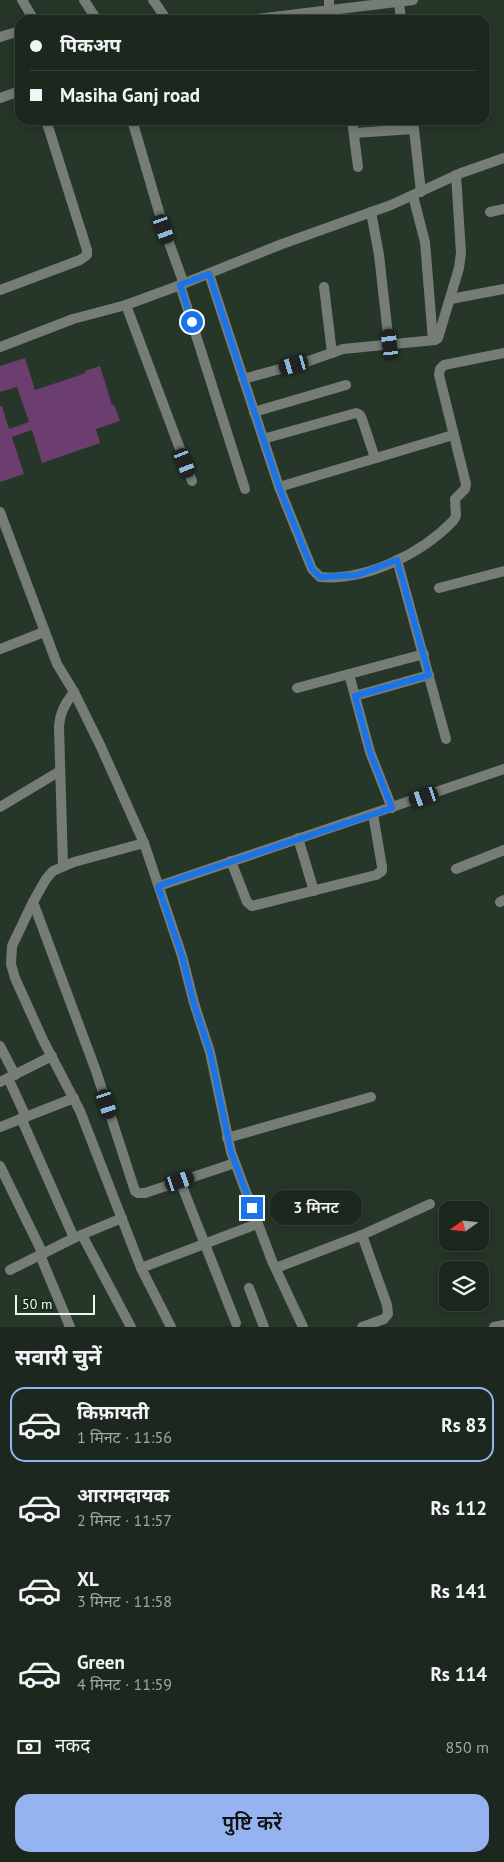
<!DOCTYPE html>
<html lang="hi">
<meta charset="utf-8">
<style>
:root{--surface:#1c281e;--page:#29342b;--text:#f1f3f6;--muted:#a0a6a4;--line:#3a443c;--accent:#95b2f1}
body{margin:0;font-family:"PT Sans","Noto Sans Devanagari",sans-serif;background:var(--page);color:var(--text);height:100vh;display:flex;flex-direction:column;font-size:19px;white-space:nowrap}
*{box-sizing:border-box;margin:0}
p{font-size:16px;color:var(--muted)}
.icon{flex:none;width:28px;height:28px;fill:none;stroke:currentColor;stroke-width:2;stroke-linecap:round;stroke-linejoin:round}
.map{position:relative;height:1327px;overflow:hidden}
.drawer{display:flex;flex-direction:column;background:var(--surface);flex:1}
.drawer>*{flex:none}
.guide{position:absolute;left:15px;top:15px;width:475px;height:110px;border-radius:15px;box-shadow:0 2px 12px #0003,0 0 0 1px var(--line);display:grid;align-content:center;height:110px;padding:0 15px;background:var(--surface)}
.needle{width:32px;rotate:255deg}
.fabs{position:absolute;left:439px;top:1201px;display:grid;gap:10px}
.fabs a{display:grid;place-items:center;width:50px;height:50px;border-radius:10px;background:var(--surface);box-shadow:0 2px 12px #0003,0 0 0 1px var(--line);font-size:25px}
.scale{position:absolute;left:15px;bottom:12px;width:80px;box-sizing:border-box;padding-left:5px;border:2px solid #ebf5ec;border-top:0;font-size:14px;line-height:18px;white-space:nowrap;color:#ebf5ec;-webkit-text-stroke:4px #1c2c1e;paint-order:stroke}
.end{position:absolute;width:22px;height:22px;margin:-11px;border:6px solid #1a73e8;background:#fff;box-shadow:0 0 0 2px #fff}
.from{border-radius:50%}
.bubble{position:absolute;height:35px;border-radius:15px;background:var(--surface);box-shadow:0 2px 12px #0003,0 0 0 1px var(--line);font-size:16px;font-weight:600;line-height:35px;text-align:center}
.car{position:absolute;width:15px;height:30px;margin:-15px -8px;border-radius:6px;box-shadow:0 0 4px 1px #0007;background:linear-gradient(#222 24%,#8ab4d8 0 40%,#222 0 76%,#8ab4d8 0 86%,#222 0)}
.guide b{display:flex;align-items:center;gap:18px;height:48px;font-size:19px}
.guide b+b{border-top:1px solid var(--line)}
.guide i{width:12px;height:12px;background:var(--text)}
ul{padding:0;list-style:none}
li{display:flex;align-items:center;gap:15px;height:75px;margin:0 10px 8px;padding:0 5px;border:2px solid transparent;border-radius:15px}
li div{flex:1}
li b{display:block;font-size:19px}
li em{font-style:normal;font-weight:600}
li.on{border-color:var(--accent)}
li>.icon{width:45px;height:45px;stroke-width:1.5}
h2{padding:0 15px;font-size:22px;line-height:60px}
.pay{display:flex;align-items:center;gap:12px;height:55px;padding:0 15px;font-size:19px}
.pay p{margin-inline-start:auto}
.action{display:flex;gap:10px;margin-top:auto;padding:10px 15px}
.action a{flex:1;height:58px;border-radius:15px;background:var(--accent);color:#111;font-size:20px;font-weight:600;line-height:58px;text-align:center}
.map>svg:first-child{display:block}
.building{fill:#6c3e6f}
.lines{fill:none;stroke-linecap:round;stroke-linejoin:round}
.street{stroke:#757d76;stroke-width:10}
.route{stroke:#1a73e8;stroke-width:6}
</style>
<div class="map">
<svg width="504" height="1327" viewBox="0 0 504 1327">
<rect width="100%" height="100%" fill="#263628"/>
<!-- building -->
<path class="building" d="M 25,358 L 35,390 L 86,373 L 85,371 L 100,366 L 112,405 L 114,404 L 120,421 L 96,429 L 100,443 L 42,463 L 32,430 L 12,437 L 24,474 L 0,482 L 0,406 L 2,406 L 9,429 L 29,422 L 17,387 L 0,392 L 0,366 Z"/>
<g class="lines">
<!-- street -->
<g class="street">
<path d="M 22,0 L 34,20"/>
<path d="M 84,0 L 97,20"/>
<path d="M 153,0 L 167,20"/>
<path d="M 329,0 L 329,11"/>
<path d="M 399,2 L 401,20"/>
<path d="M 249,20 L 413,0"/>
<path d="M 0,37 L 20,31"/>
<path d="M 0,98 L 20,91"/>
<path d="M 132,120 L 164,229 L 184,284"/>
<path d="M 352,120 L 358,167"/>
<path d="M 413,120 L 421,192"/>
<path d="M 354,133 L 414,129"/>
<path d="M 413,196 L 425,242 L 433,340"/>
<path d="M 371,212 L 379,255 L 389,344"/>
<path d="M 490,212 L 504,209"/>
<path d="M 209,274 L 279,487 L 312,569 L 320,577 C 366,581 421,554 453,521 L 456,516 L 455,499 L 465,489 L 466,484 L 439,375 L 440,369 L 444,365 L 504,353"/>
<path d="M 180,285 L 245,489"/>
<path d="M 324,287 L 332,353"/>
<path d="M 0,290 L 80,260 L 87,255 L 87,250 L 46,120"/>
<path d="M 451,299 L 504,289"/>
<path d="M 126,305 L 192,481"/>
<path d="M 0,347 L 73,319 L 126,305 L 175,287 L 282,244 L 391,205 L 461,173 L 504,158"/>
<path d="M 243,379 L 306,362 L 343,349 L 435,340 L 438,338 L 459,268 L 461,253 L 456,175"/>
<path d="M 254,412 L 346,385"/>
<path d="M 263,439 L 356,413 L 360,415 L 362,419 L 375,458"/>
<path d="M 279,487 L 453,435"/>
<path d="M 0,512 L 57,664 L 74,692 L 101,747 L 144,843 L 182,956 L 194,1003 L 210,1052 L 231,1152 L 272,1261 L 303,1327"/>
<path d="M 397,560 L 446,739"/>
<path d="M 439,588 L 504,571"/>
<path d="M 0,649 L 44,632"/>
<path d="M 349,674 L 370,752 L 392,808"/>
<path d="M 297,688 L 424,654"/>
<path d="M 355,696 L 429,675"/>
<path d="M 0,807 L 60,771"/>
<path d="M 298,838 L 314,891"/>
<path d="M 144,843 L 74,862 L 53,871 L 46,879 L 33,902 L 12,946 L 11,964 L 15,978 L 43,1040 L 80,1111 L 141,1268 L 171,1327"/>
<path d="M 231,861 L 247,902 L 252,906 L 376,875 L 382,871 L 382,867 L 373,814"/>
<path d="M 63,866 L 59,727 C 60,712 65,704 74,692"/>
<path d="M 456,869 L 504,850"/>
<path d="M 159,886 L 504,769"/>
<path d="M 33,902 L 96,1071 L 135,1191 L 138,1193 L 145,1193 L 235,1163"/>
<path d="M 500,902 L 504,900"/>
<path d="M 0,1046 L 15,1075"/>
<path d="M 8,1078 L 26,1117"/>
<path d="M 0,1082 L 52,1056"/>
<path d="M 21,1118 L 74,1238"/>
<path d="M 0,1127 L 74,1098"/>
<path d="M 227,1138 L 371,1097"/>
<path d="M 0,1166 L 43,1254"/>
<path d="M 180,1181 L 236,1323"/>
<path d="M 82,1235 L 131,1327"/>
<path d="M 40,1255 L 70,1327"/>
<path d="M 141,1268 L 257,1224"/>
<path d="M 276,1268 L 362,1235 L 430,1204"/>
<path d="M 10,1270 L 74,1238 L 122,1218"/>
<path d="M 249,1288 L 264,1327"/>
<path d="M 362,1327 L 384,1319 L 388,1314 L 387,1305 L 362,1235"/>
<path d="M 494,1327 L 504,1325"/>
</g>
</g>
<g class="lines">
<!-- route -->
<path class="route" d="M 192,322 L 180,285 L 209,274 L 279,487 L 312,569 L 320,577 L 357,575 L 397,560 L 429,675 L 355,696 L 370,752 L 392,808 L 158,886 L 182,956 L 194,1004 L 210,1052 L 231,1152 L 252,1208"/>
</g>
</svg>
<div class="fabs">
<a><svg class="needle" viewBox="-14 -14 28 28"><path d="M0-13l5 13h-10z" fill="#e53935"/><path d="M0 13l5-13h-10z" fill="#a0a6a4"/></svg></a>
<a><svg class="icon" aria-label="layers" viewBox="0 0 24 24"><path d="M12 4l9 5-9 5-9-5zM3 14l9 5 9-5"/></svg></a>
</div>
<div class="scale">50 m</div>
<i class="end from" style="left:192px;top:322px"></i>
<i class="end" style="left:252px;top:1208px"></i>
<div class="bubble" style="left:270px;top:1190px;width:92px">3 मिनट</div>
<i class="car" style="left:164px;top:229px;rotate:160deg"></i>
<i class="car" style="left:390px;top:344px;rotate:353deg"></i>
<i class="car" style="left:294px;top:365px;rotate:254deg"></i>
<i class="car" style="left:185px;top:463px;rotate:159deg"></i>
<i class="car" style="left:424px;top:797px;rotate:251deg"></i>
<i class="car" style="left:107px;top:1104px;rotate:162deg"></i>
<i class="car" style="left:180px;top:1181px;rotate:71deg"></i>
<div class="guide">
<b><i class="from"></i>पिकअप</b>
<b><i></i>Masiha Ganj road</b>
</div>
</div>
<section class="drawer">
<h2>सवारी चुनें</h2>
<ul>
<li class="on"><svg class="icon" aria-label="car" viewBox="0 0 24 24"><path d="M5 17H2v-5l4-1 3-4h7l3 4 3 1v5h-3M9 17h6M6 11h13"/><circle cx="7" cy="17" r="2"/><circle cx="17" cy="17" r="2"/></svg><div><b>किफ़ायती</b><p>1 मिनट · 11:56</p></div><em>Rs 83</em></li>
<li><svg class="icon" aria-label="car" viewBox="0 0 24 24"><path d="M5 17H2v-5l4-1 3-4h7l3 4 3 1v5h-3M9 17h6M6 11h13"/><circle cx="7" cy="17" r="2"/><circle cx="17" cy="17" r="2"/></svg><div><b>आरामदायक</b><p>2 मिनट · 11:57</p></div><em>Rs 112</em></li>
<li><svg class="icon" aria-label="car" viewBox="0 0 24 24"><path d="M5 17H2v-5l4-1 3-4h7l3 4 3 1v5h-3M9 17h6M6 11h13"/><circle cx="7" cy="17" r="2"/><circle cx="17" cy="17" r="2"/></svg><div><b>XL</b><p>3 मिनट · 11:58</p></div><em>Rs 141</em></li>
<li><svg class="icon" aria-label="car" viewBox="0 0 24 24"><path d="M5 17H2v-5l4-1 3-4h7l3 4 3 1v5h-3M9 17h6M6 11h13"/><circle cx="7" cy="17" r="2"/><circle cx="17" cy="17" r="2"/></svg><div><b>Green</b><p>4 मिनट · 11:59</p></div><em>Rs 114</em></li>
</ul>
<div class="pay"><svg class="icon" aria-label="cash" viewBox="0 0 24 24"><path d="M3 7h18v10H3z"/><circle cx="12" cy="12" r="2"/></svg>नकद<p>850 m</p></div>
<div class="action"><a>पुष्टि करें</a></div>
</section>
